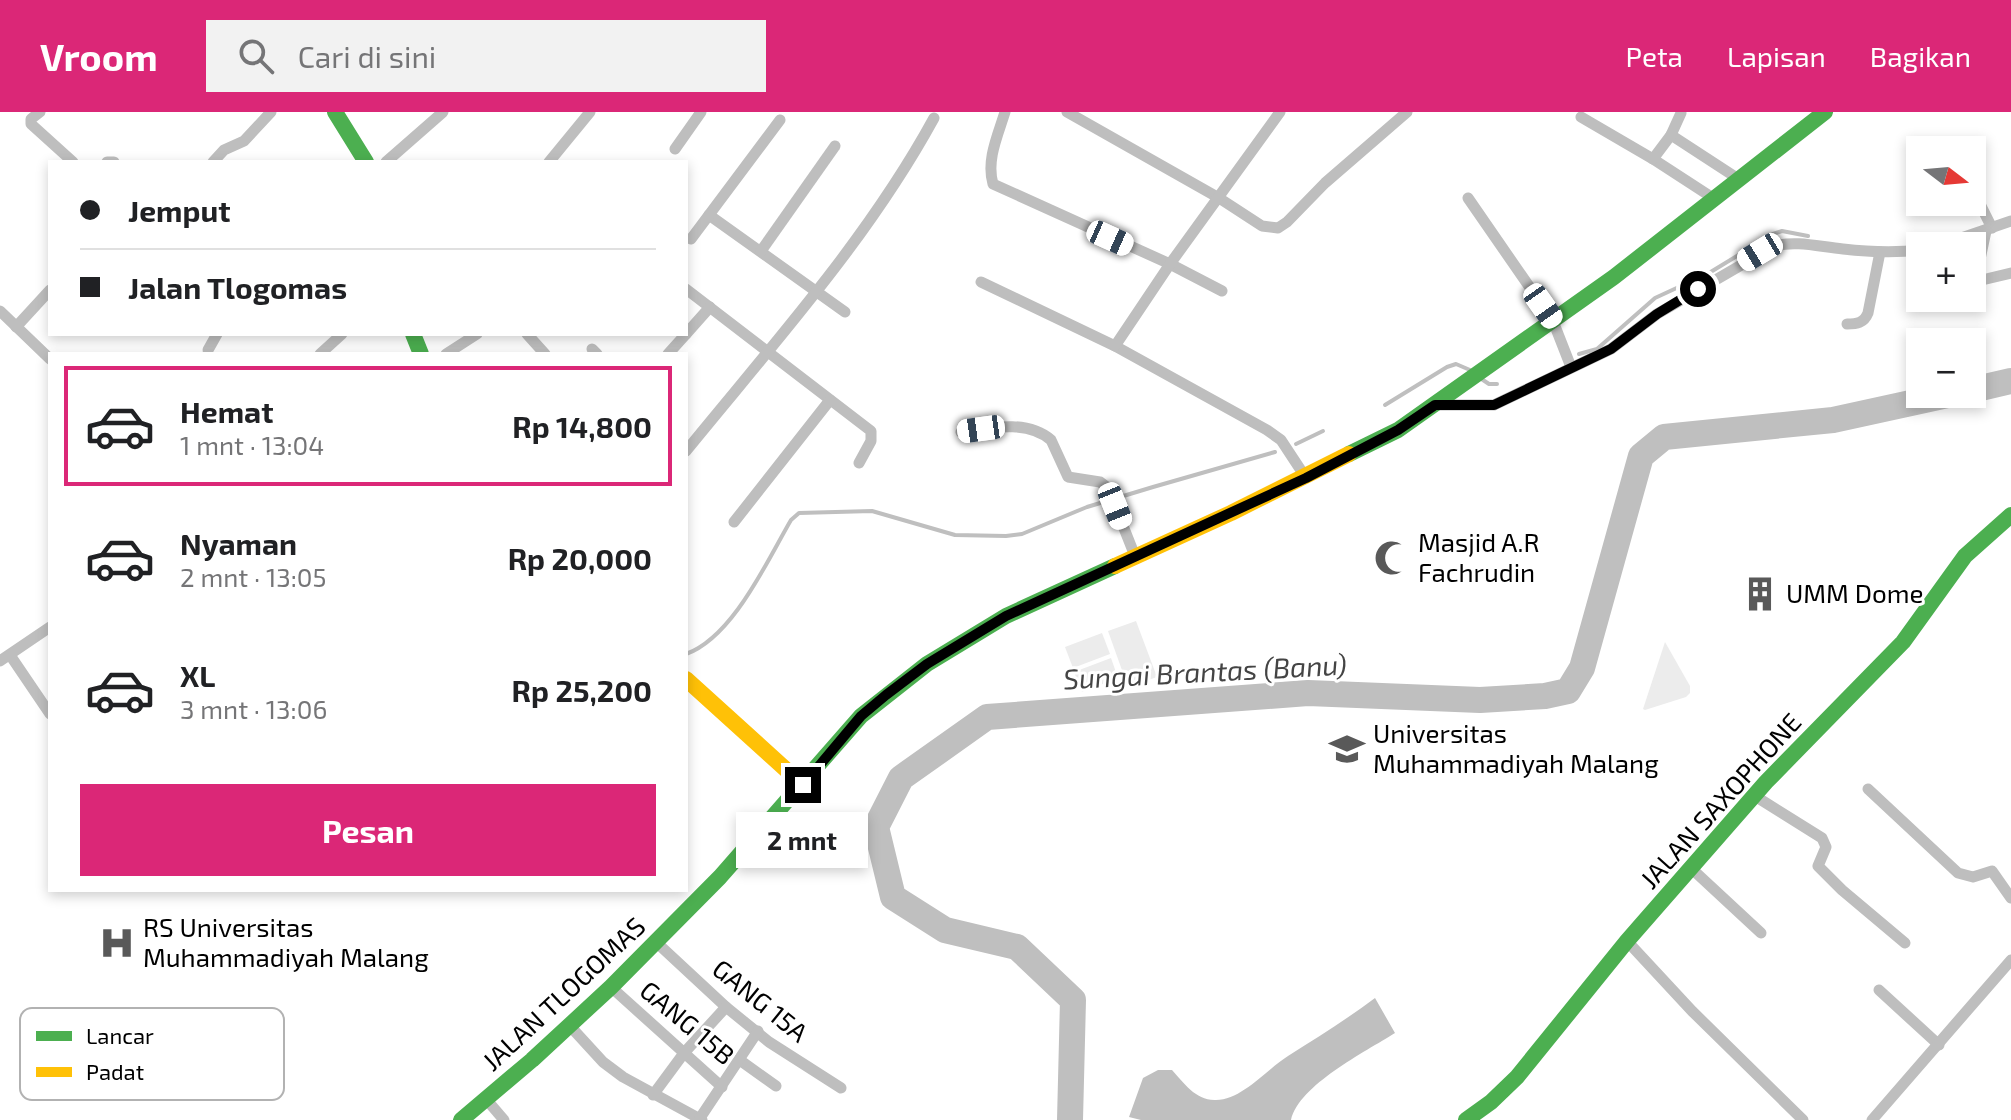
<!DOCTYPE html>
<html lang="id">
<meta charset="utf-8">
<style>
:root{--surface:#fff;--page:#f2f2f2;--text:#202124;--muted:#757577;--line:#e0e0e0;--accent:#db2777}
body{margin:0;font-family:"Exo 2",sans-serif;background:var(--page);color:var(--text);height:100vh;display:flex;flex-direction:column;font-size:30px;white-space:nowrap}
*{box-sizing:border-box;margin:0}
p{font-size:26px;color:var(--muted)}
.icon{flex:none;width:44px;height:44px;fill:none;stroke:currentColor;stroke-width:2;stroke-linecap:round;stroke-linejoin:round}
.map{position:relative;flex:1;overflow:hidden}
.sheet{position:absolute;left:48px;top:240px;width:640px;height:540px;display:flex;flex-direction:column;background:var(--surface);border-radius:0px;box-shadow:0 4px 12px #0003}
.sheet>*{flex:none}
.guide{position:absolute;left:48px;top:48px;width:640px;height:176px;border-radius:0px;box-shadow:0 4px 12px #0003;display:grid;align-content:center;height:176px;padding:0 32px;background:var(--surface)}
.needle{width:52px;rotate:106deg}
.controls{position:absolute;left:1906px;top:24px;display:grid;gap:16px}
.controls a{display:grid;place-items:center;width:80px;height:80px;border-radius:0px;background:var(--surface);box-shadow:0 4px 12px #0003;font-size:40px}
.end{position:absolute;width:36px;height:36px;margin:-18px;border:10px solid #000;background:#fff;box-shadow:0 0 0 4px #fff}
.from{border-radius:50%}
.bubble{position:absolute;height:56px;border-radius:0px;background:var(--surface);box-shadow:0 4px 12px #0003;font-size:26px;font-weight:700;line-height:56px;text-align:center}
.car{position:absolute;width:24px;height:48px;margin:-24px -12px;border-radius:10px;box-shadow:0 0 6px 2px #0007;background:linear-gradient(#fff 24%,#345 0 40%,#fff 0 76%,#345 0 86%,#fff 0)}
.guide b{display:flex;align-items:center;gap:28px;height:76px;font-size:30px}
.guide b+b{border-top:2px solid var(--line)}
.guide i{width:20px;height:20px;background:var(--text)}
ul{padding:14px 0 0;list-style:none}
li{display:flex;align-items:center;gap:24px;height:120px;margin:0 16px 12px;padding:0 16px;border:4px solid transparent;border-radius:0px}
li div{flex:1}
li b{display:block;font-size:30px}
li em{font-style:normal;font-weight:700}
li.selected{border-color:var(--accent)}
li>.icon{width:72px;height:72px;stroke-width:1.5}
.button{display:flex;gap:16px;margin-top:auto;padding:16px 32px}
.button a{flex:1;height:92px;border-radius:0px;background:var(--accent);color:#fff;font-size:32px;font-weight:700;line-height:92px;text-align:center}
header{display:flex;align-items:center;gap:48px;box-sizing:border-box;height:112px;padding:0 40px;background:var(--accent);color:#fff}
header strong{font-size:38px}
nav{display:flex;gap:44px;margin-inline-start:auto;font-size:28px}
.search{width:560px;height:72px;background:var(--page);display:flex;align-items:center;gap:20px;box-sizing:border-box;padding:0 28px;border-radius:0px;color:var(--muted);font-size:30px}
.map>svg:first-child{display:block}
.green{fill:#ececec}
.water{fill:#bfbfbf}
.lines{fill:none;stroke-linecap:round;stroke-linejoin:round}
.stream{stroke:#bfbfbf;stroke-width:4}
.river{stroke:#bfbfbf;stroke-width:26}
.street{stroke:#bebebe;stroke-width:11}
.fast{stroke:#4caf50;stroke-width:16}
.slow{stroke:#ffc107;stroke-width:16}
.route{stroke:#000;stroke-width:10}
.labels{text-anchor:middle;stroke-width:6;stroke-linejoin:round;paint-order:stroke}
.poi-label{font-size:26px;fill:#000;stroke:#fff;text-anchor:start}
.street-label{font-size:26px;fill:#000;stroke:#fff}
.water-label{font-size:28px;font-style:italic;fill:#444;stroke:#fff}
.key{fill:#fff;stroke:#b2b2b2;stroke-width:2}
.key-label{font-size:22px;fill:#000}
</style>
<header>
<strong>Vroom</strong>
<div class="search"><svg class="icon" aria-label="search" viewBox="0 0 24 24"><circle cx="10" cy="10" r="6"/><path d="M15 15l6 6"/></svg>Cari di sini</div>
<nav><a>Peta</a><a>Lapisan</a><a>Bagikan</a></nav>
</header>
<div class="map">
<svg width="2011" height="1008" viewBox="0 0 2011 1008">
<rect width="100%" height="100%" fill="#fff"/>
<!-- green -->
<g class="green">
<path d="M 1136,509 L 1157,565 L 1128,575 L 1108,519 Z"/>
<path d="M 1102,521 L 1110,542 L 1073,556 L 1065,535 Z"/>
<path d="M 1665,530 L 1690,574 L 1690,581 L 1686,585 L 1645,598 L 1643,597 Z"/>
<path d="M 1111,546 L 1118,566 L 1082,580 L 1074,560 Z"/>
</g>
<!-- water -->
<path class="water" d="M 1375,886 L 1395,921 C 1365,940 1299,973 1291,1008 L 1141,1008 L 1129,1005 L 1143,966 L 1158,958 L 1172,958 C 1184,971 1196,989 1216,988 C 1242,988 1267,957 1288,944 C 1318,925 1347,907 1375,886 Z"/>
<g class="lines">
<!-- stream -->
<g class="stream">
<path d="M 1579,242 L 1597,237 L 1655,186 L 1709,161 L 1773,122 L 1782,119 L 1808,124"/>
<path d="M 1480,266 L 1489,272 L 1497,272"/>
<path d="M 1385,293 L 1447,255 L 1456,252 L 1470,258"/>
<path d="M 1296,332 L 1323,319"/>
<path d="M 686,542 C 733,525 767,449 791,408 L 799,401 L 872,399 L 955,423 L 1006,424 L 1022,422 L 1087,395 L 1153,375 L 1275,340"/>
</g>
<!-- river -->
<g class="river">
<path d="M 1972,278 L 2011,269"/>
<path d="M 1070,1008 L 1073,888 L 1017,835 L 945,818 L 893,785 L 876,715 L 901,666 L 987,605 L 1308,581 L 1480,588 L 1545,584 L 1568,579 L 1582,556 L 1641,344 L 1664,325 L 1833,308 L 1952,282"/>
</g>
<!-- street -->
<g class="street">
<path d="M 40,0 L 31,7 L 31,12 L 73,50"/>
<path d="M 1005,0 C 998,23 986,48 993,72 L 1170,152 L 1222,179"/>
<path d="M 1067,0 L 1219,86 L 1262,114 L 1278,116 L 1287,110 L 1325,71 L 1407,0"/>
<path d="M 1581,5 L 1653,47 L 1713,86"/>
<path d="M 1671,23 L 1737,66"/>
<path d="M 675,37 L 701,0"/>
<path d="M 1653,47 L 1671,23 L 1681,1"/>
<path d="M 107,50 L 114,50"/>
<path d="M 213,50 L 224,38 L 244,29 L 271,0"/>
<path d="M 386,50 L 443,0"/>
<path d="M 549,50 L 590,0"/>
<path d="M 1972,76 L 1992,116"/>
<path d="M 1468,86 L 1553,209 L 1571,255"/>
<path d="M 709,103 L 845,200"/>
<path d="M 1986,119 L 1976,166 L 1982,168 L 2011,161"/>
<path d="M 691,127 L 780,8"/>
<path d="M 1938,134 L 2011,109"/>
<path d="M 761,139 L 835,34"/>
<path d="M 981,170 L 1115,234 L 1267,318 L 1281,328 L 1306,366"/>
<path d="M 686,177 L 871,319 L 871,329 L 859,351"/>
<path d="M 0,199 L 50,247"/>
<path d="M 1847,212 C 1857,212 1864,211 1868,201 L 1880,140"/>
<path d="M 16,215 L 50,178"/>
<path d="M 527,222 L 545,242"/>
<path d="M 686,222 L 710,195"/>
<path d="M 1115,234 L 1170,152 L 1280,0"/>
<path d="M 592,237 L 597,242"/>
<path d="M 208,238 L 217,222"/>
<path d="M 320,242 L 342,222"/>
<path d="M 446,242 L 477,222"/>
<path d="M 668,242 L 686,222"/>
<path d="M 1436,293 L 1494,293 L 1611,237 L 1657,202 L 1774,134 C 1797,128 1820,135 1843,137 C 1869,140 1895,141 1920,138"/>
<path d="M 961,320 C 989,316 1027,307 1051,328 L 1068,365 L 1100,370 L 1108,376 L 1135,444"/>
<path d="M 686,339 C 773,232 868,127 934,6"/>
<path d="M 734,410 L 830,288"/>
<path d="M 10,543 L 50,602"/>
<path d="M 0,549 L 50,515"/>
<path d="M 1868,677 L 1958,761 L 1973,765 L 1992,759 L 2011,786"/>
<path d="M 1755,684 L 1822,726 L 1826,735 L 1818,754 L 1842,778 L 1905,831"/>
<path d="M 1692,757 L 1761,821"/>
<path d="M 1627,829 L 1692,899 L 1803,1008"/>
<path d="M 656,830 L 726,895 L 769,930 L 841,976"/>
<path d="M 611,875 L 722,975"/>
<path d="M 1879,878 L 1939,933"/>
<path d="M 570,914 L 603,950 L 623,965 L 702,1008"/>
<path d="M 741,949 L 776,974"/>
<path d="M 653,983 L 684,941 L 726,895"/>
<path d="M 486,987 L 504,1008"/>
<path d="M 700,1006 L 758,919"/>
<path d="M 1872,1008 L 2011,848"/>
</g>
<!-- fast -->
<g class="fast">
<path d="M 335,0 L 366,50"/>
<path d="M 413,222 L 421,242"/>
<path d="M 1349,342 L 1398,318 L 1614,165 L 1825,0"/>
<path d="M 461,1008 L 532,948 L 611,875 L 720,765 L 861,604 L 927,552 L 1006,504 L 1115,454"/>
<path d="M 1466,1008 L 1491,990 L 1517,965 L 1627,829 L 1766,670 L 1903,530 L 1965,444 L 2011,403"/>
</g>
<!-- slow -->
<g class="slow">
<path d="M 1115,454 L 1231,401 L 1349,342"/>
<path d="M 686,567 L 803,673"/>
</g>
</g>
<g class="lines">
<!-- route -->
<path class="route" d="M 803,673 L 861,604 L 886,583 L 927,552 L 1006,504 L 1306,366 L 1398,318 L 1435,293 L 1494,293 L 1611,237 L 1657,202 L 1698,177"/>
</g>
<!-- icons -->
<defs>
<g id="mosque-bare" transform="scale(2.76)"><path d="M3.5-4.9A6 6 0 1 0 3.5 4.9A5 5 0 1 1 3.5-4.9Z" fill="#595959" stroke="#fff" stroke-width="2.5" paint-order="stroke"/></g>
<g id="building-bare" transform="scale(2.76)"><path d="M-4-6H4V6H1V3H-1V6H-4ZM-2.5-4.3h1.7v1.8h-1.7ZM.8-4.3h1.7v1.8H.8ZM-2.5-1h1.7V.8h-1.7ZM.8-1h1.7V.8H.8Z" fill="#595959" stroke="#fff" stroke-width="2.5" paint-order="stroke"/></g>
<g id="university-bare" transform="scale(2.76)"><path d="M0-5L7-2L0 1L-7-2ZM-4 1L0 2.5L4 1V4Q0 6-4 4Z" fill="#595959" stroke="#fff" stroke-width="2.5" paint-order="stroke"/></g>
<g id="hospital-bare" transform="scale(2.76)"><path d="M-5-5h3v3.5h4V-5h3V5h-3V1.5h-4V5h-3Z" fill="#595959" stroke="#fff" stroke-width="2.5" paint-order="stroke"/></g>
</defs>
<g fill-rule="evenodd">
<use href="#mosque-bare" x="1392" y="446"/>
<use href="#building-bare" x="1760" y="482"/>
<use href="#university-bare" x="1347" y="637"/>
<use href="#hospital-bare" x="117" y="831"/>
</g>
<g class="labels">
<!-- poi labels -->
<g class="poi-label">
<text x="1418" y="440">Masjid A.R<tspan x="1418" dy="30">Fachrudin</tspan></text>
<text x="1786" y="491">UMM Dome</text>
<text x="1373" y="631">Universitas<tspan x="1373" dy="30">Muhammadiyah Malang</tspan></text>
<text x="143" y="825">RS Universitas<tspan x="143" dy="30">Muhammadiyah Malang</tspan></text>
</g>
<!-- street labels -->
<g class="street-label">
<text transform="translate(1721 689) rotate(-48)" y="9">JALAN SAXOPHONE</text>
<text transform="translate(564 882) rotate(-43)" y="9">JALAN TLOGOMAS</text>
<text transform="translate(760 889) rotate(39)" y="9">GANG 15A</text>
<text transform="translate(687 911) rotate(40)" y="9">GANG 15B</text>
</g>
<!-- water labels -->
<g class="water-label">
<text transform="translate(1205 560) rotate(-3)" y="10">Sungai Brantas (Banu)</text>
</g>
</g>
<!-- legend -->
<rect x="20" y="896" width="264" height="92" rx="12" class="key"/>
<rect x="36" y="919" width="36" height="10" fill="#4caf50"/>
<rect x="36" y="955" width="36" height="10" fill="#ffc107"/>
<g class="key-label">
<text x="86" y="932">Lancar</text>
<text x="86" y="968">Padat</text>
</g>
</svg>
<div class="controls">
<a><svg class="needle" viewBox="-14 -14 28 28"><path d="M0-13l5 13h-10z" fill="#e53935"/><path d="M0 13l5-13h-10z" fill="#757577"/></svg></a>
<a>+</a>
<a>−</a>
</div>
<i class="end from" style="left:1698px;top:177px"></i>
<i class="end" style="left:803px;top:673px"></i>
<div class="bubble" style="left:736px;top:700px;width:132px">2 mnt</div>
<i class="car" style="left:1110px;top:126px;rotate:114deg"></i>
<i class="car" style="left:1760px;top:140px;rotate:239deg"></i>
<i class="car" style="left:1543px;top:194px;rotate:145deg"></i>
<i class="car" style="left:981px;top:317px;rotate:262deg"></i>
<i class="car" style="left:1115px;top:394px;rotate:158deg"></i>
<div class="guide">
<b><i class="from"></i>Jemput</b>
<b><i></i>Jalan Tlogomas</b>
</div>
<section class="sheet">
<ul>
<li class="selected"><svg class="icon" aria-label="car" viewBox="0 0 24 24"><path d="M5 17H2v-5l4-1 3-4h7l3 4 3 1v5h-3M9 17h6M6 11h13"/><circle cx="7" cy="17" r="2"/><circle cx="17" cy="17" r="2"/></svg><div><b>Hemat</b><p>1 mnt · 13:04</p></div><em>Rp 14,800</em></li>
<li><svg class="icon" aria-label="car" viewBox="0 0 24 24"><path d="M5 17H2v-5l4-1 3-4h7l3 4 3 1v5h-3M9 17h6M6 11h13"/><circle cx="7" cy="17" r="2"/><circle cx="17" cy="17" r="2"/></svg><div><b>Nyaman</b><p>2 mnt · 13:05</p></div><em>Rp 20,000</em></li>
<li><svg class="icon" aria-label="car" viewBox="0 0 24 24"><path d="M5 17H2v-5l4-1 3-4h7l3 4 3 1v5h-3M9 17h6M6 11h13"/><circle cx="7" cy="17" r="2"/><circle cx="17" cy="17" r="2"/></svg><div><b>XL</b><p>3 mnt · 13:06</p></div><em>Rp 25,200</em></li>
</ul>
<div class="button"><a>Pesan</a></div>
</section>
</div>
